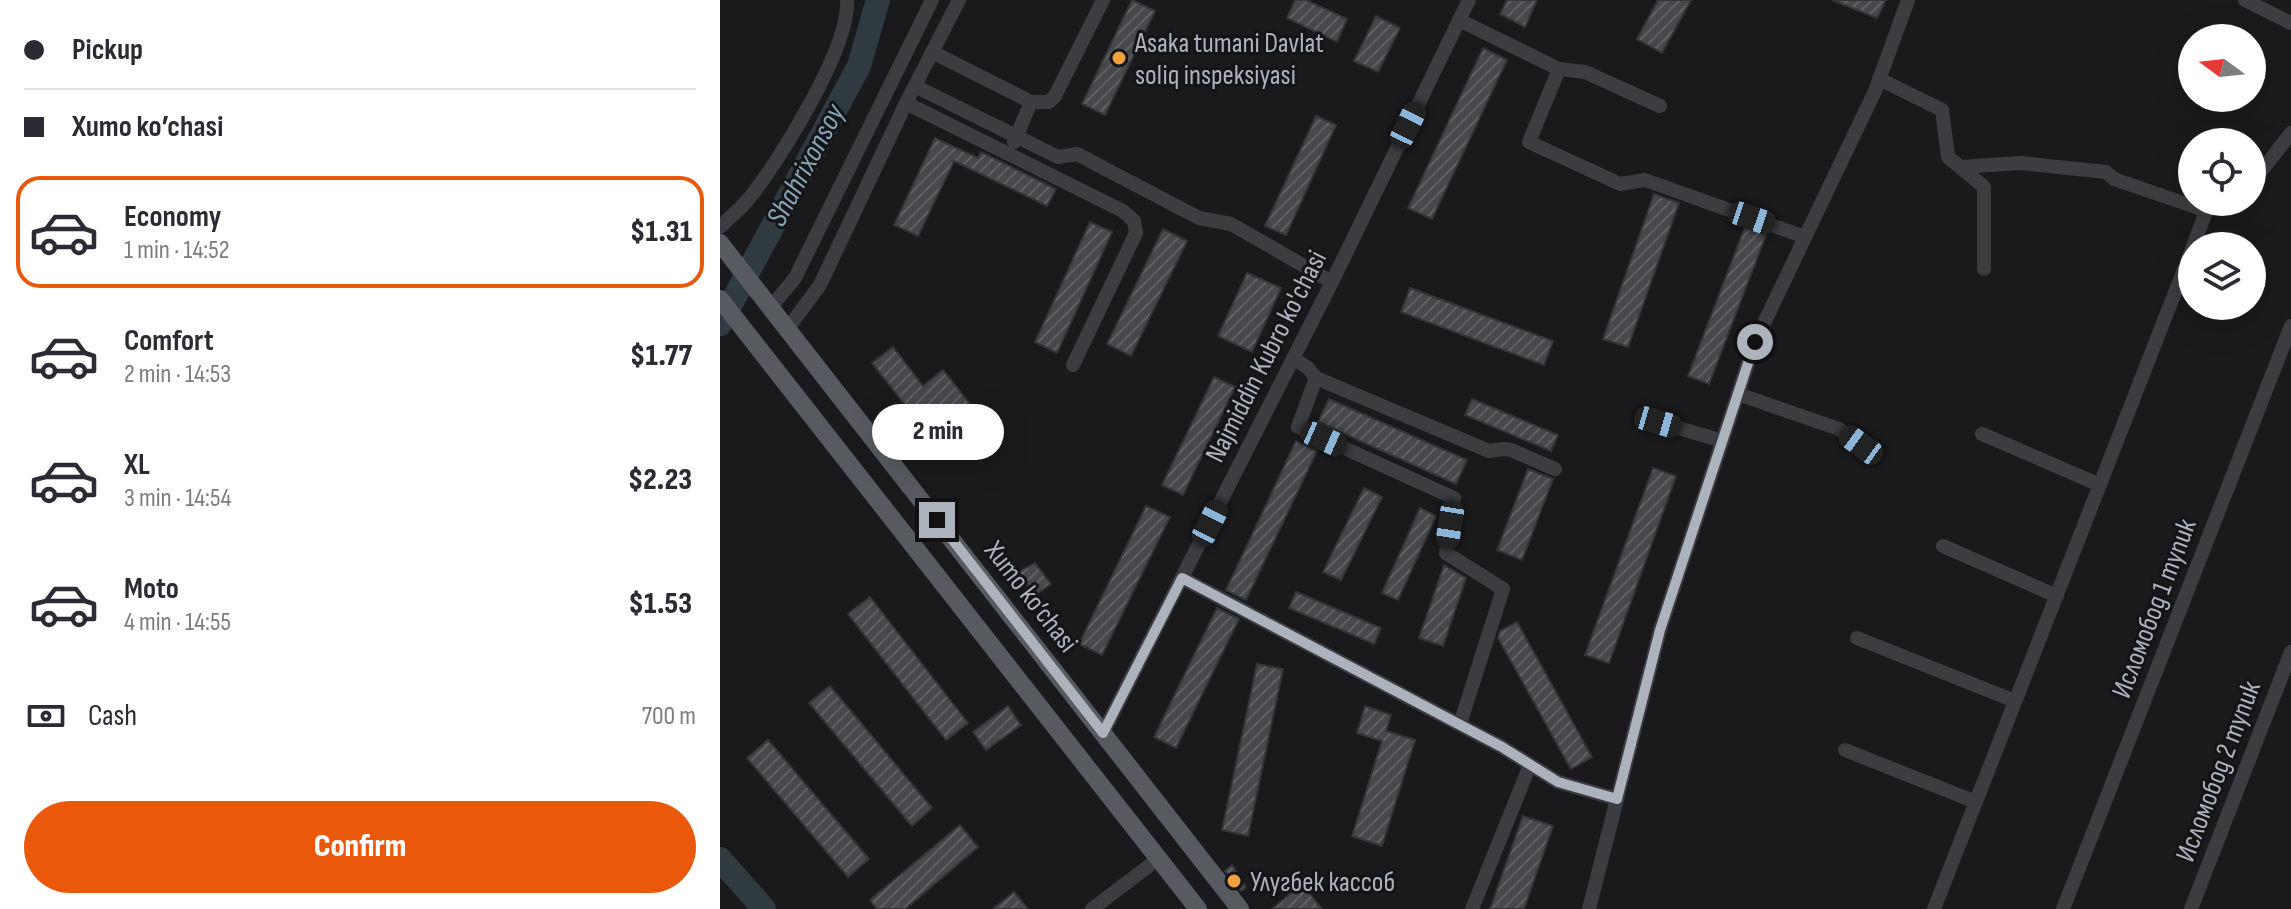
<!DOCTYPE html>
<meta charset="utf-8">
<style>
:root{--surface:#fff;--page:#f7f7f7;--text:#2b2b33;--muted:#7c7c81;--line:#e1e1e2;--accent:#ea580c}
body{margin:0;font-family:"Sofia Sans Condensed",sans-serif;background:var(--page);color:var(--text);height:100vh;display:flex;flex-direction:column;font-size:30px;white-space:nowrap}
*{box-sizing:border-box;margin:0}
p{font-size:26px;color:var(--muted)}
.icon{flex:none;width:44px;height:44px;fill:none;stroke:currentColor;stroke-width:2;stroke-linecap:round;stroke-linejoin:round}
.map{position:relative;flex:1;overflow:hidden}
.details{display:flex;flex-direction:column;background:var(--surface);width:720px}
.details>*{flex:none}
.hud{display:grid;align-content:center;height:176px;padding:0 24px;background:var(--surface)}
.needle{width:52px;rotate:285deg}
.buttons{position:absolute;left:1458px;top:24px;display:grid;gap:16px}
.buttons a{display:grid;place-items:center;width:88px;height:88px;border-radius:50%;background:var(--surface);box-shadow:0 8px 32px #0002;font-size:40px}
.end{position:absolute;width:36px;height:36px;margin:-18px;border:10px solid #adb3bc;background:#111;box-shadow:0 0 0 4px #111}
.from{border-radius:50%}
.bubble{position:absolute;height:56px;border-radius:28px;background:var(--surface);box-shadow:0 8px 32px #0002;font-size:26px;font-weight:800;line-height:56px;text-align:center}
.car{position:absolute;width:24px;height:48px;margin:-24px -12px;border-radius:10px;box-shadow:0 0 6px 2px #0007;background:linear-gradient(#222 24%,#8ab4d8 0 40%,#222 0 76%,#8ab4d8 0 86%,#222 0)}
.hud b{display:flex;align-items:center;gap:28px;height:76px;font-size:30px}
.hud b+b{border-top:2px solid var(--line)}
.hud i{width:20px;height:20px;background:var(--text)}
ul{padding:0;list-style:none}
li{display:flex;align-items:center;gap:24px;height:112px;margin:0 16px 12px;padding:0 8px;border:4px solid transparent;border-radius:24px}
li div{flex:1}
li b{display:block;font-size:30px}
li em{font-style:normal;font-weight:800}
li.selected{border-color:var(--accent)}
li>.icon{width:72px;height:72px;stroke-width:1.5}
.pay{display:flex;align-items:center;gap:20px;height:88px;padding:0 24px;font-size:30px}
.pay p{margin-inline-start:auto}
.primary-button{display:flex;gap:16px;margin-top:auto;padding:16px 24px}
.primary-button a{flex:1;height:92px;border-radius:48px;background:var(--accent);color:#fff;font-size:32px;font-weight:800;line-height:92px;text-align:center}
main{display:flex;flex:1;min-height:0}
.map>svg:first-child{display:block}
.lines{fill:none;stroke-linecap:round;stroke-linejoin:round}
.river{stroke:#303b41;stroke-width:24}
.building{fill:url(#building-hatch);stroke:#343538;stroke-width:2}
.minor{stroke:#3b3d41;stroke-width:14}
.major{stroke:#575a60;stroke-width:18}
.route{stroke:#adb3bc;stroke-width:10}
.poi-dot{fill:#f0a03f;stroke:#151517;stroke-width:3}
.labels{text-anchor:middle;stroke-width:6;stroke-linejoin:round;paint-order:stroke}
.poi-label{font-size:28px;fill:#adb3bc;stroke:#151517;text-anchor:start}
.street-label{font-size:28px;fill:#adb3bc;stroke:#151517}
.water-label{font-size:30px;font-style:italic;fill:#85a4b5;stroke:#151517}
</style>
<main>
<section class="details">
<div class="hud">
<b><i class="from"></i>Pickup</b>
<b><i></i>Xumo ko’chasi</b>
</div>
<ul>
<li class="selected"><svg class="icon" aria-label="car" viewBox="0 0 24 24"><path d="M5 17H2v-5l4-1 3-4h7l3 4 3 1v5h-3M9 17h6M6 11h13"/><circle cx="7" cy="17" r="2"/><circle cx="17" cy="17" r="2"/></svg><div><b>Economy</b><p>1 min · 14:52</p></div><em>$1.31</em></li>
<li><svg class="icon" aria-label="car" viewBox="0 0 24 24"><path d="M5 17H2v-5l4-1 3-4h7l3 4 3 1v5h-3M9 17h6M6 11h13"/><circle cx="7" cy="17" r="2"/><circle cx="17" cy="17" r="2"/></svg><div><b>Comfort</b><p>2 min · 14:53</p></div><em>$1.77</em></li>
<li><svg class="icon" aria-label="car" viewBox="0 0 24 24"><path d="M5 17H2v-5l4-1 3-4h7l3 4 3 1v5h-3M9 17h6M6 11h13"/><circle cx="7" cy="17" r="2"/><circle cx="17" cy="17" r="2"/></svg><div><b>XL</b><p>3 min · 14:54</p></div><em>$2.23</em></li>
<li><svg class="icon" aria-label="car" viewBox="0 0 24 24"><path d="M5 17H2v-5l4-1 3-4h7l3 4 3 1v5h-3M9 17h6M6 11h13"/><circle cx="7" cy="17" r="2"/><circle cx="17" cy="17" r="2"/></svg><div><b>Moto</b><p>4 min · 14:55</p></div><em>$1.53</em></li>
</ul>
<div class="pay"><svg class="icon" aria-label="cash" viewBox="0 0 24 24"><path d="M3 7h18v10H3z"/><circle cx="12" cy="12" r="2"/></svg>Cash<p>700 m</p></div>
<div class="primary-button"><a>Confirm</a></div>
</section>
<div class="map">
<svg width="1571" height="909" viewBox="0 0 1571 909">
<defs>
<pattern id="building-hatch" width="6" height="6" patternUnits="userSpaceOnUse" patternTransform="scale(2)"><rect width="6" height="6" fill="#47484c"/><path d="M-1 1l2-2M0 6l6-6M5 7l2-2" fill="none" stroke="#5f6064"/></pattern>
</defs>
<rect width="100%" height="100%" fill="#1a1a1c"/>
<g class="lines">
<!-- river -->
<g class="river">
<path d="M 0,324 L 139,66 L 158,0"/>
<path d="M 0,859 L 44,909"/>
</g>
</g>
<!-- building -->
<g class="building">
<path d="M 412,0 L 435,11 L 385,115 L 362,104 Z"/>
<path d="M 575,0 L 586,0 L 627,19 L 617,42 L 567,18 Z"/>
<path d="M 787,0 L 817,0 L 805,27 L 780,14 Z"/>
<path d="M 938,0 L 971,0 L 942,53 L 917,39 Z"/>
<path d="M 1112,0 L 1166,0 L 1157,18 Z"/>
<path d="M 656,16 L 680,28 L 658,72 L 634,61 Z"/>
<path d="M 763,48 L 787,60 L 712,219 L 688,208 Z"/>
<path d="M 596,116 L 616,125 L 566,235 L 545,226 Z"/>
<path d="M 215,138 L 258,158 L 261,152 L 336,189 L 327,206 L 234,161 L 198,236 L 174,225 Z"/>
<path d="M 934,194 L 959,203 L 908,347 L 883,339 Z"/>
<path d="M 370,222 L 392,232 L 337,353 L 315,342 Z"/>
<path d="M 1025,227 L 1046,235 L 989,384 L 968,376 Z"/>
<path d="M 443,229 L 467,241 L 411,356 L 387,344 Z"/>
<path d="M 527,273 L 561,288 L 532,352 L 498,336 Z"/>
<path d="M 690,288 L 833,341 L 824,365 L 681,312 Z"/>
<path d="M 173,347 L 203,386 L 223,370 L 269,428 L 248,444 L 218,405 L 198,421 L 152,363 Z"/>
<path d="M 494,377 L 515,387 L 463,495 L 442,485 Z"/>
<path d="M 609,399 L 747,460 L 736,484 L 598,422 Z"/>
<path d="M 752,399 L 838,435 L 831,451 L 745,415 Z"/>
<path d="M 576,441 L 597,451 L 526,600 L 506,590 Z"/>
<path d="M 933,468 L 956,476 L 889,663 L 865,655 Z"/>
<path d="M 808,469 L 833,479 L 802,560 L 777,550 Z"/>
<path d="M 644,488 L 662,497 L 621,580 L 603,572 Z"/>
<path d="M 426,506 L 450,517 L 382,655 L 359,644 Z"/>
<path d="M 700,508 L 716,516 L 678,600 L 662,593 Z"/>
<path d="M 315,563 L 331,584 L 315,595 L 297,573 Z"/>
<path d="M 724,565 L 746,578 L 723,646 L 699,638 Z"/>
<path d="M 576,592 L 661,628 L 654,644 L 569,608 Z"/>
<path d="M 150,597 L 248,723 L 226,740 L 128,614 Z"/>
<path d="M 497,608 L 519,619 L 456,748 L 434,737 Z"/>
<path d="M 797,622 L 872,757 L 851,769 L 778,638 L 780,631 Z"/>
<path d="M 537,664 L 563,669 L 528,836 L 502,830 Z"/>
<path d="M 110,686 L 212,808 L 192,826 L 89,703 Z"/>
<path d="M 288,706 L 301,725 L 266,750 L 253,732 Z"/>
<path d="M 645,706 L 671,715 L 666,731 L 695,740 L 662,846 L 632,836 L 662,741 L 637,733 Z"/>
<path d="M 48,740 L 149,859 L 128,877 L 27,758 Z"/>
<path d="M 803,816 L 833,826 L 804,909 L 770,909 Z"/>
<path d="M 240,825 L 258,847 L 185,909 L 157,909 L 150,900 Z"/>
<path d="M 512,865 L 526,888 L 521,891 L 505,871 Z"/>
<path d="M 582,884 L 602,909 L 552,909 Z"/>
<path d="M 294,892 L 308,909 L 273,909 Z"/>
</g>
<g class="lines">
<!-- minor -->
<g class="minor">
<path d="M 1525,0 L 1571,23"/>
<path d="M 739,20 L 839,69 L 809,142 L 900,184 L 925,180 L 1085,237"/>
<path d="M 212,52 L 311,102 L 329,102 L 335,96 L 383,0"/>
<path d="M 839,69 L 865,72 L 940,106"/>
<path d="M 1159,79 L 1222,110 L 1228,157 L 1264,187 L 1264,269"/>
<path d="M 195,86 L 338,157 L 357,154 L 479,218 L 511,224 L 612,282"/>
<path d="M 186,103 L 403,211 L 414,221 L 416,233 L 353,365"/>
<path d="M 294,142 L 311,102"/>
<path d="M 1240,167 L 1301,163 L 1386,172 L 1394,179 L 1487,211"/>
<path d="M 1532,183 L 1571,133"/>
<path d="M 0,227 C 10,217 22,208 31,196 C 61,158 130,47 127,0"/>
<path d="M 1473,246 L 1489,204 L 1515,205 L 1517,202"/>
<path d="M 51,307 L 75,278 L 212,0"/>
<path d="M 68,328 L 100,285 L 186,103 L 239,0"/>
<path d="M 573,358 L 588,368 L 596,378 L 578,427 L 734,498 L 726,553 L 783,589 L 740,724"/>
<path d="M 596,378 L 769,451 L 784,449 L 791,450 L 835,469"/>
<path d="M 1018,394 L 1119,429 L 1141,445"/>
<path d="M 938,422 L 1003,441"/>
<path d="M 1262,434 L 1380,485"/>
<path d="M 1223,546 L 1337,596"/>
<path d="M 462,578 L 782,747 L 838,782 L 897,799"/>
<path d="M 1137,638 L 1295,701"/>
<path d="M 383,733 L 612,282 L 749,0"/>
<path d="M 1125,750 L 1256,802"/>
<path d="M 372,909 L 438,859"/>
<path d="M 752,909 L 810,765"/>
<path d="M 869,909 L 940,630 L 1035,342 L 1155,91 L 1188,0"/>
<path d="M 1214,909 L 1472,249"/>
<path d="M 1343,909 L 1571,326"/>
<path d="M 1471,909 L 1571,652"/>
</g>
<!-- major -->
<g class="major">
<path d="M 0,243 L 520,909"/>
<path d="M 0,299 L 478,909"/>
</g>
</g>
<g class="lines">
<!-- route -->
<path class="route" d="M 217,520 L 383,733 L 462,578 L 782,747 L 838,782 L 897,799 L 940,630 L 1035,342"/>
</g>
<!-- markers -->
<g class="poi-dot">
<circle cx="399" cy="58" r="8"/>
<circle cx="514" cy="881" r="8"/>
</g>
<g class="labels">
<!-- poi labels -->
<g class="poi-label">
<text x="415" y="52">Asaka tumani Davlat<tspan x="415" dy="32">soliq inspeksiyasi</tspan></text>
<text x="530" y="891">Улугбек кассоб</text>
</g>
<!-- street labels -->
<g class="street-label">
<text transform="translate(545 356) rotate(-63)" y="10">Najmiddin Kubro ko'chasi</text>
<text transform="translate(312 596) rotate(52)" y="10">Xumo ko’chasi</text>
<text transform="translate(1433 608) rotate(-69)" y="10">Исломобод 1 тупик</text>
<text transform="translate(1497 771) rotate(-69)" y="10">Исломобод 2 тупик</text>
</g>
<!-- water labels -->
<g class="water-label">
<text transform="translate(85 165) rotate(-62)" y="10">Shahrixonsoy</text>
</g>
</g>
</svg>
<div class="buttons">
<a><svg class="needle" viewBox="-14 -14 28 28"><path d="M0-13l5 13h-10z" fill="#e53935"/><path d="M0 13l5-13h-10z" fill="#7c7c81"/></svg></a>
<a><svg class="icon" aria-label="locate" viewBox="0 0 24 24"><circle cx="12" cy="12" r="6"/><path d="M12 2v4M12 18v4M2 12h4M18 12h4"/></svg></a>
<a><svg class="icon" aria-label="layers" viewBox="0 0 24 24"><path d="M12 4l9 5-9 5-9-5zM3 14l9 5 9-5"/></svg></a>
</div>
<i class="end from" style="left:1035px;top:342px"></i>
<i class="end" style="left:217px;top:520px"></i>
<div class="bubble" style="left:152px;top:404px;width:132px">2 min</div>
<i class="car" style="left:688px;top:125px;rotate:26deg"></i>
<i class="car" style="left:1032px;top:218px;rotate:109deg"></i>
<i class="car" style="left:938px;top:422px;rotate:106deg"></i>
<i class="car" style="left:604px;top:439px;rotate:114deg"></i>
<i class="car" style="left:1141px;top:445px;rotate:306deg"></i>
<i class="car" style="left:490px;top:523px;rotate:27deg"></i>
<i class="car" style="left:730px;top:525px;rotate:189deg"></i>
</div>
</main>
